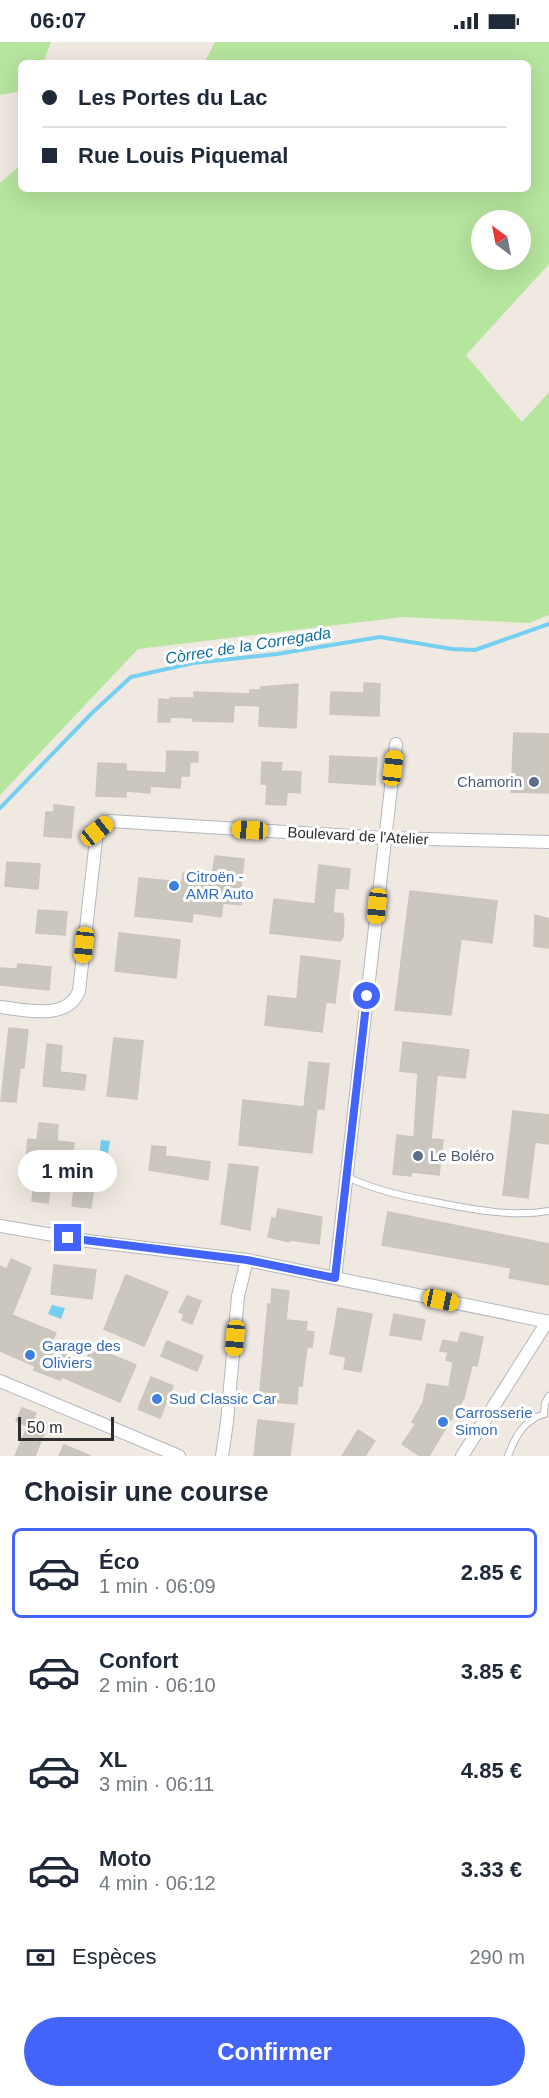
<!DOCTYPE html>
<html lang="fr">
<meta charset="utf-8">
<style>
:root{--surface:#fff;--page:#f6f6f7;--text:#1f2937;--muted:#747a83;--line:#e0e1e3;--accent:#4264fb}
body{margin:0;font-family:Arial,sans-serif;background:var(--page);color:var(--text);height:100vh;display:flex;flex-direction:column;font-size:22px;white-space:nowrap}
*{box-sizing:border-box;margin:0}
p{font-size:20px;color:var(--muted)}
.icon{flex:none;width:33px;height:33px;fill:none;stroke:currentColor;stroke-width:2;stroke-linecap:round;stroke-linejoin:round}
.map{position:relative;height:1414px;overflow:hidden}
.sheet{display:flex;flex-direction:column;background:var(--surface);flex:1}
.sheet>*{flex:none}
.top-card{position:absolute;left:18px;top:18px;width:513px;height:132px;border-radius:9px;box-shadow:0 6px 24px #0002;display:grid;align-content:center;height:132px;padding:0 24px;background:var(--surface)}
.needle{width:39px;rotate:328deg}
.fabs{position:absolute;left:471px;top:168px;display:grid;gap:12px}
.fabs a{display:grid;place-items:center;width:60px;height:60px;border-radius:50%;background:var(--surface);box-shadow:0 6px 24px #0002;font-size:30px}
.scale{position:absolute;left:18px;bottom:15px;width:96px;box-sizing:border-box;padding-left:6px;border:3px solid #2e2e2e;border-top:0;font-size:16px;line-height:21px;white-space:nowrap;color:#2e2e2e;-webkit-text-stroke:4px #fff;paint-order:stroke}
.end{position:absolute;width:27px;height:27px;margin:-14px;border:8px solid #4264fb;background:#fff;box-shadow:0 0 0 3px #fff}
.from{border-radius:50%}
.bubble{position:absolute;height:42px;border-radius:21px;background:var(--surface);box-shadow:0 6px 24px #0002;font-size:20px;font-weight:600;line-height:42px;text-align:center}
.car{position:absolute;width:18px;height:36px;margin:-18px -9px;border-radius:8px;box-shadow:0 0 4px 2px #0007;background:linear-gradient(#f5c518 24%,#345 0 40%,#f5c518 0 76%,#345 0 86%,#f5c518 0)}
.top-card b{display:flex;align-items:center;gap:21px;height:57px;font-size:22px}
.top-card b+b{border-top:2px solid var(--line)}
.top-card i{width:15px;height:15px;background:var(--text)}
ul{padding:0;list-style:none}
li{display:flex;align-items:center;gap:18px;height:90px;margin:0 12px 9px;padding:0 12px;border:3px solid transparent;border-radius:9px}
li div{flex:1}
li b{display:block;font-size:22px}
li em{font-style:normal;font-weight:600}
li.current{border-color:var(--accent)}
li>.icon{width:54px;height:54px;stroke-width:1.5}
h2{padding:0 24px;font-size:27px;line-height:72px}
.pay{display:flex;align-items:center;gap:15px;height:66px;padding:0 24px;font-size:22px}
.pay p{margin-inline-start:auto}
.action{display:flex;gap:12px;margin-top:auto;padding:12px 24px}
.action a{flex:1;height:69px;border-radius:36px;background:var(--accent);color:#fff;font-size:24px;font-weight:600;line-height:69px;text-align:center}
.status{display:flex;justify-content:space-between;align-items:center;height:42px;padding:0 30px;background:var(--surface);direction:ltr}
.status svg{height:16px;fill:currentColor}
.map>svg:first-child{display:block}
.grass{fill:#b6e59e;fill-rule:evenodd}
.water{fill:#75cff0}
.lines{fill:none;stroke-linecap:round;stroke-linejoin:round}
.stream{stroke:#75cff0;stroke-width:4}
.building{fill:#cbc7bf;stroke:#cbc5ba;stroke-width:1.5}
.lane-casing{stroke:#b4b7c1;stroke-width:8}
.street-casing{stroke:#b4b7c1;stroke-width:14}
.lane{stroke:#fff;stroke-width:6}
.street{stroke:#fff;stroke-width:12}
.route{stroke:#4264fb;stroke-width:8}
.service-dot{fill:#5c6f8a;stroke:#fff;stroke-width:2}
.shop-dot{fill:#3f7fe0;stroke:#fff;stroke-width:2}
.labels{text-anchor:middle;stroke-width:6;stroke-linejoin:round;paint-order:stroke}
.service-label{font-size:15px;fill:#4e5e75;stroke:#fff;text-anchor:end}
.street-label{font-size:15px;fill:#2e2e2e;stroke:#fff}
.shop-label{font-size:15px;fill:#366cbe;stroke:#fff;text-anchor:start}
.water-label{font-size:16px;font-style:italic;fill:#0d6fa3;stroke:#fff}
</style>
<div class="status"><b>06:07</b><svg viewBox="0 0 49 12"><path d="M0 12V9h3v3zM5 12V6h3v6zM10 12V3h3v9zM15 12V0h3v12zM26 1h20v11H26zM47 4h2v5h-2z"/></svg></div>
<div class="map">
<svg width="549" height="1414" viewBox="0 0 549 1414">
<rect width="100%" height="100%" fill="#efe9e1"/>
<!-- grass -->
<g class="grass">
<path d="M 0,0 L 51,0 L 43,21 L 21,21 L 21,49 L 0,53 Z"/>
<path d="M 215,0 L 549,0 L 549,222 L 466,313 L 522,380 L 549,350 L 549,573 L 529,581 L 403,575 L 138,607 L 0,753 L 0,141 L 21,123 L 21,147 L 528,147 L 528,21 L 204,21 ZM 520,178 L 520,218 L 482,218 L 482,178 Z"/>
</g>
<!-- water -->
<g class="water">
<path d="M 101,1098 L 110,1099 L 107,1116 L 99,1115 Z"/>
<path d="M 52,1263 L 65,1266 L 61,1277 L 48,1272 Z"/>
</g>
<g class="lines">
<!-- stream -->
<path class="stream" d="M 0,766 L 92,671 L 131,635 L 193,621 L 277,612 L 380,595 L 452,607 L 475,608 L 549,582"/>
</g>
<!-- building -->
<g class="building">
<path d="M 364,641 L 380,642 L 379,674 L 330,672 L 331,650 L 364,651 Z"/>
<path d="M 298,642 L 296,686 L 259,684 L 260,664 L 234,663 L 233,680 L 193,679 L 193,676 L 170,675 L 170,680 L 158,680 L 159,657 L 170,658 L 170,656 L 194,656 L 194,650 L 250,652 L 250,648 L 261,648 L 261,645 Z"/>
<path d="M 514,691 L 549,692 L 549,751 L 511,750 Z"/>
<path d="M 167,709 L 198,710 L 198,720 L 190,720 L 189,734 L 181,734 L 180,746 L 150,744 L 150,751 L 126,749 L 126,755 L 96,754 L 98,721 L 126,722 L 126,729 L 166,731 Z"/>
<path d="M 330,714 L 377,716 L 375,743 L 329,740 Z"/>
<path d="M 262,720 L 282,721 L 281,729 L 301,730 L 300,751 L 287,750 L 286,763 L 266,762 L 267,742 L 261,742 Z"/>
<path d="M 54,763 L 74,765 L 71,796 L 44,794 L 46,770 L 54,770 Z"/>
<path d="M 215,814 L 244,817 L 240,852 L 242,852 L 241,863 L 223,861 L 221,875 L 193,871 L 192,880 L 135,874 L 139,836 L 182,840 L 183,831 L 212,834 Z"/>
<path d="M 7,820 L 40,822 L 38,847 L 5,844 Z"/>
<path d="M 319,823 L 350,827 L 348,847 L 335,846 L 333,871 L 343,872 L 343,877 L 344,877 L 343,895 L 340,899 L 270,891 L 274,857 L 315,862 Z"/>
<path d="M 410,849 L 497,859 L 492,901 L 461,897 L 451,973 L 395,968 Z"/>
<path d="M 38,868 L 67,870 L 65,893 L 36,891 Z"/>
<path d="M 535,873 L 549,877 L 549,906 L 534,904 Z"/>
<path d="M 119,891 L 180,898 L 176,936 L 115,929 Z"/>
<path d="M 301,914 L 340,919 L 335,961 L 326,960 L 322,990 L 265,983 L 268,954 L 297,957 Z"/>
<path d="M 18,922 L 51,925 L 49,948 L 0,943 L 0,926 L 17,927 Z"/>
<path d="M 9,986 L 28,988 L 24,1026 L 20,1026 L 16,1060 L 1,1059 Z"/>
<path d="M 114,996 L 143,999 L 137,1057 L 107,1054 Z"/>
<path d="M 403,1000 L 469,1008 L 465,1036 L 437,1033 L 431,1097 L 443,1098 L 439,1133 L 411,1130 L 411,1134 L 393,1132 L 397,1093 L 414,1095 L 418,1031 L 400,1029 Z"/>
<path d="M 47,1002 L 62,1004 L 60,1030 L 86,1033 L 84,1048 L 43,1044 Z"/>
<path d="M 309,1020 L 329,1022 L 324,1067 L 317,1067 L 312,1111 L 239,1103 L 243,1058 L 304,1065 Z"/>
<path d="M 513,1069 L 549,1073 L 549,1102 L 535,1100 L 528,1156 L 503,1153 Z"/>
<path d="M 39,1081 L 58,1083 L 57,1099 L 74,1101 L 72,1113 L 55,1112 L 48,1161 L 32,1159 L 35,1130 L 25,1129 L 28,1097 L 37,1098 Z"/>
<path d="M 152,1104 L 166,1105 L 165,1114 L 210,1120 L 208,1138 L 149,1128 Z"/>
<path d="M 78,1118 L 95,1120 L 94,1129 L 96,1129 L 91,1166 L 72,1164 Z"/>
<path d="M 229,1122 L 258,1125 L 250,1188 L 221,1182 Z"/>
<path d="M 278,1167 L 322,1175 L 319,1202 L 290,1198 L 289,1200 L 268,1195 L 272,1176 L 276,1177 Z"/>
<path d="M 388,1170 L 549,1202 L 549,1243 L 509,1236 L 511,1226 L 382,1203 Z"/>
<path d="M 11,1217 L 31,1226 L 12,1273 L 56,1291 L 51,1301 L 63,1307 L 62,1309 L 68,1312 L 66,1316 L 84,1324 L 92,1305 L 136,1323 L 120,1360 L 62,1335 L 60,1338 L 34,1328 L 35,1324 L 0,1309 L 0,1224 L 7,1227 Z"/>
<path d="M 54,1223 L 96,1228 L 92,1257 L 51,1252 Z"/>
<path d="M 126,1233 L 168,1250 L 144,1304 L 104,1287 Z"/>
<path d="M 272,1247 L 289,1249 L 286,1278 L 307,1280 L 306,1289 L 314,1290 L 312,1305 L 307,1305 L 302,1344 L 298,1344 L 297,1362 L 259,1359 L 268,1262 L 271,1262 Z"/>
<path d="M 187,1254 L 201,1259 L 192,1282 L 182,1278 L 184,1272 L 179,1270 Z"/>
<path d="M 338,1266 L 372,1272 L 361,1330 L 344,1327 L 346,1315 L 330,1312 Z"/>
<path d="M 394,1272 L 425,1278 L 421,1298 L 390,1293 Z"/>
<path d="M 461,1290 L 483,1295 L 477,1324 L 472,1323 L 464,1356 L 429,1414 L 420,1414 L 402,1402 L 416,1382 L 412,1380 L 423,1361 L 427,1342 L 449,1345 L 453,1320 L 446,1318 L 448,1310 L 440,1309 L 443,1298 L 458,1301 Z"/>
<path d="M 167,1299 L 203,1314 L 197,1329 L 161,1314 Z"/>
<path d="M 151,1335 L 173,1344 L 160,1376 L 138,1367 Z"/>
<path d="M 22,1366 L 36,1371 L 30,1385 L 16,1379 Z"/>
<path d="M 258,1378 L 294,1382 L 290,1414 L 254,1414 Z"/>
<path d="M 27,1386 L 44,1392 L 35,1414 L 15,1414 Z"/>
<path d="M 358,1388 L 375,1399 L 365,1414 L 342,1414 Z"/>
<path d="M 64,1403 L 91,1414 L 59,1414 Z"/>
</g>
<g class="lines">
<!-- lane casing -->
<g class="lane-casing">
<g id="lane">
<path d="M 347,1135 C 377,1149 407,1155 440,1161 C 476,1168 512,1175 549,1169"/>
<path d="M 544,1372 L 545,1361 L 549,1354"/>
<path d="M 508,1414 C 515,1395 524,1378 544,1372"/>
</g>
</g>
<!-- street casing -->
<g class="street-casing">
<g id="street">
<path d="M 0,965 C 26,968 67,979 79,949 L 97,789 L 110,779 L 385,796 L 549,800"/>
<path d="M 0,1184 L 88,1199 L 247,1218 L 238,1254 L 227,1380 L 222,1414"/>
<path d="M 247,1218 L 549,1280"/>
<path d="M 335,1236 L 396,702"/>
<path d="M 0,1339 L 179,1414"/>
<path d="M 462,1414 L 547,1280"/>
</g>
</g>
<!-- lane -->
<use href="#lane" class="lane"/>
<!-- street -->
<use href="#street" class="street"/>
</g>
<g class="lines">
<!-- route -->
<path class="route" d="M 68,1196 L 247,1218 L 335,1236 L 367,954"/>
</g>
<!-- markers -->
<g class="service-dot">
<circle cx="534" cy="740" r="6"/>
<circle cx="418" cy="1114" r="6"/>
</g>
<g class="shop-dot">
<circle cx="174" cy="844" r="6"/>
<circle cx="30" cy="1313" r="6"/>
<circle cx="157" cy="1357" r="6"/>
<circle cx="443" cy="1380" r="6"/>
</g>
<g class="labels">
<!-- service labels -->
<g class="service-label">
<text x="522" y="745">Chamorin</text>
<text x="430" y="1119" text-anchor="start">Le Boléro</text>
</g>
<!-- street labels -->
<g class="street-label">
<text transform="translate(358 794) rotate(3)" y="5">Boulevard de l'Atelier</text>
</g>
<!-- shop labels -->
<g class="shop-label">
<text x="186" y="840">Citroën -<tspan x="186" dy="17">AMR Auto</tspan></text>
<text x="42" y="1309">Garage des<tspan x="42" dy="17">Oliviers</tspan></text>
<text x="169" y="1362">Sud Classic Car</text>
<text x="455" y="1376">Carrosserie<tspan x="455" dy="17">Simon</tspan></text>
</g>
<!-- water labels -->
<g class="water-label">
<text transform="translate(248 603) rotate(-9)" y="6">Còrrec de la Corregada</text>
</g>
</g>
</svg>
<div class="fabs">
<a><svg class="needle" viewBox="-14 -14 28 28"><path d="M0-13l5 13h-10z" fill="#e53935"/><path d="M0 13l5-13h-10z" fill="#747a83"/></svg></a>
</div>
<div class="scale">50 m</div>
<i class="end from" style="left:367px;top:954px"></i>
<i class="end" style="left:68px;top:1196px"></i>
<div class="bubble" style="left:18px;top:1108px;width:99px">1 min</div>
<i class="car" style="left:393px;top:726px;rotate:7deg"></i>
<i class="car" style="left:250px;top:788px;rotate:273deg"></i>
<i class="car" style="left:97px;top:789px;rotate:51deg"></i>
<i class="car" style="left:377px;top:864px;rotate:186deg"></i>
<i class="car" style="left:84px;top:903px;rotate:186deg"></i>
<i class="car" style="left:441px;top:1258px;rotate:102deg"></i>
<i class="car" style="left:235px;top:1296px;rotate:185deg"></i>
<div class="top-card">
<b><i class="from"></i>Les Portes du Lac</b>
<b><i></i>Rue Louis Piquemal</b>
</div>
</div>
<section class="sheet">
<h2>Choisir une course</h2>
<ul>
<li class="current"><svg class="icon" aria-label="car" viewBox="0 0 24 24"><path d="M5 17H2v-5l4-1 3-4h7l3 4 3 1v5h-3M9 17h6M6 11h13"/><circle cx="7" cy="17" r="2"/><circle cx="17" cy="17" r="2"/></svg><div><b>Éco</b><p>1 min · 06:09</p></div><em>2.85 €</em></li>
<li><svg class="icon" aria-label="car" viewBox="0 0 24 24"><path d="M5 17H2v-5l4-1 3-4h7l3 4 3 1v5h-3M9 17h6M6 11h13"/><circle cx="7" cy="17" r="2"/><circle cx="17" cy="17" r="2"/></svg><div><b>Confort</b><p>2 min · 06:10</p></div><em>3.85 €</em></li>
<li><svg class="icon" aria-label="car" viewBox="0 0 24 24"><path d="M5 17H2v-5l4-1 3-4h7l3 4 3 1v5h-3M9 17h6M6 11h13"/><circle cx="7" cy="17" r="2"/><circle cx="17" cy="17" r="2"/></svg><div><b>XL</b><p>3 min · 06:11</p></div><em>4.85 €</em></li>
<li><svg class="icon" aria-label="car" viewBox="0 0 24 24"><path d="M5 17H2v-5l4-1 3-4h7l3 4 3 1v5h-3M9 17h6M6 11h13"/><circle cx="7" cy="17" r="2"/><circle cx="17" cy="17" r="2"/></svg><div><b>Moto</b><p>4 min · 06:12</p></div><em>3.33 €</em></li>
</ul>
<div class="pay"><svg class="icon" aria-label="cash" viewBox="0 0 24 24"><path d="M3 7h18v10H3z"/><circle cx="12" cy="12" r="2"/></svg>Espèces<p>290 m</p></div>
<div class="action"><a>Confirmer</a></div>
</section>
